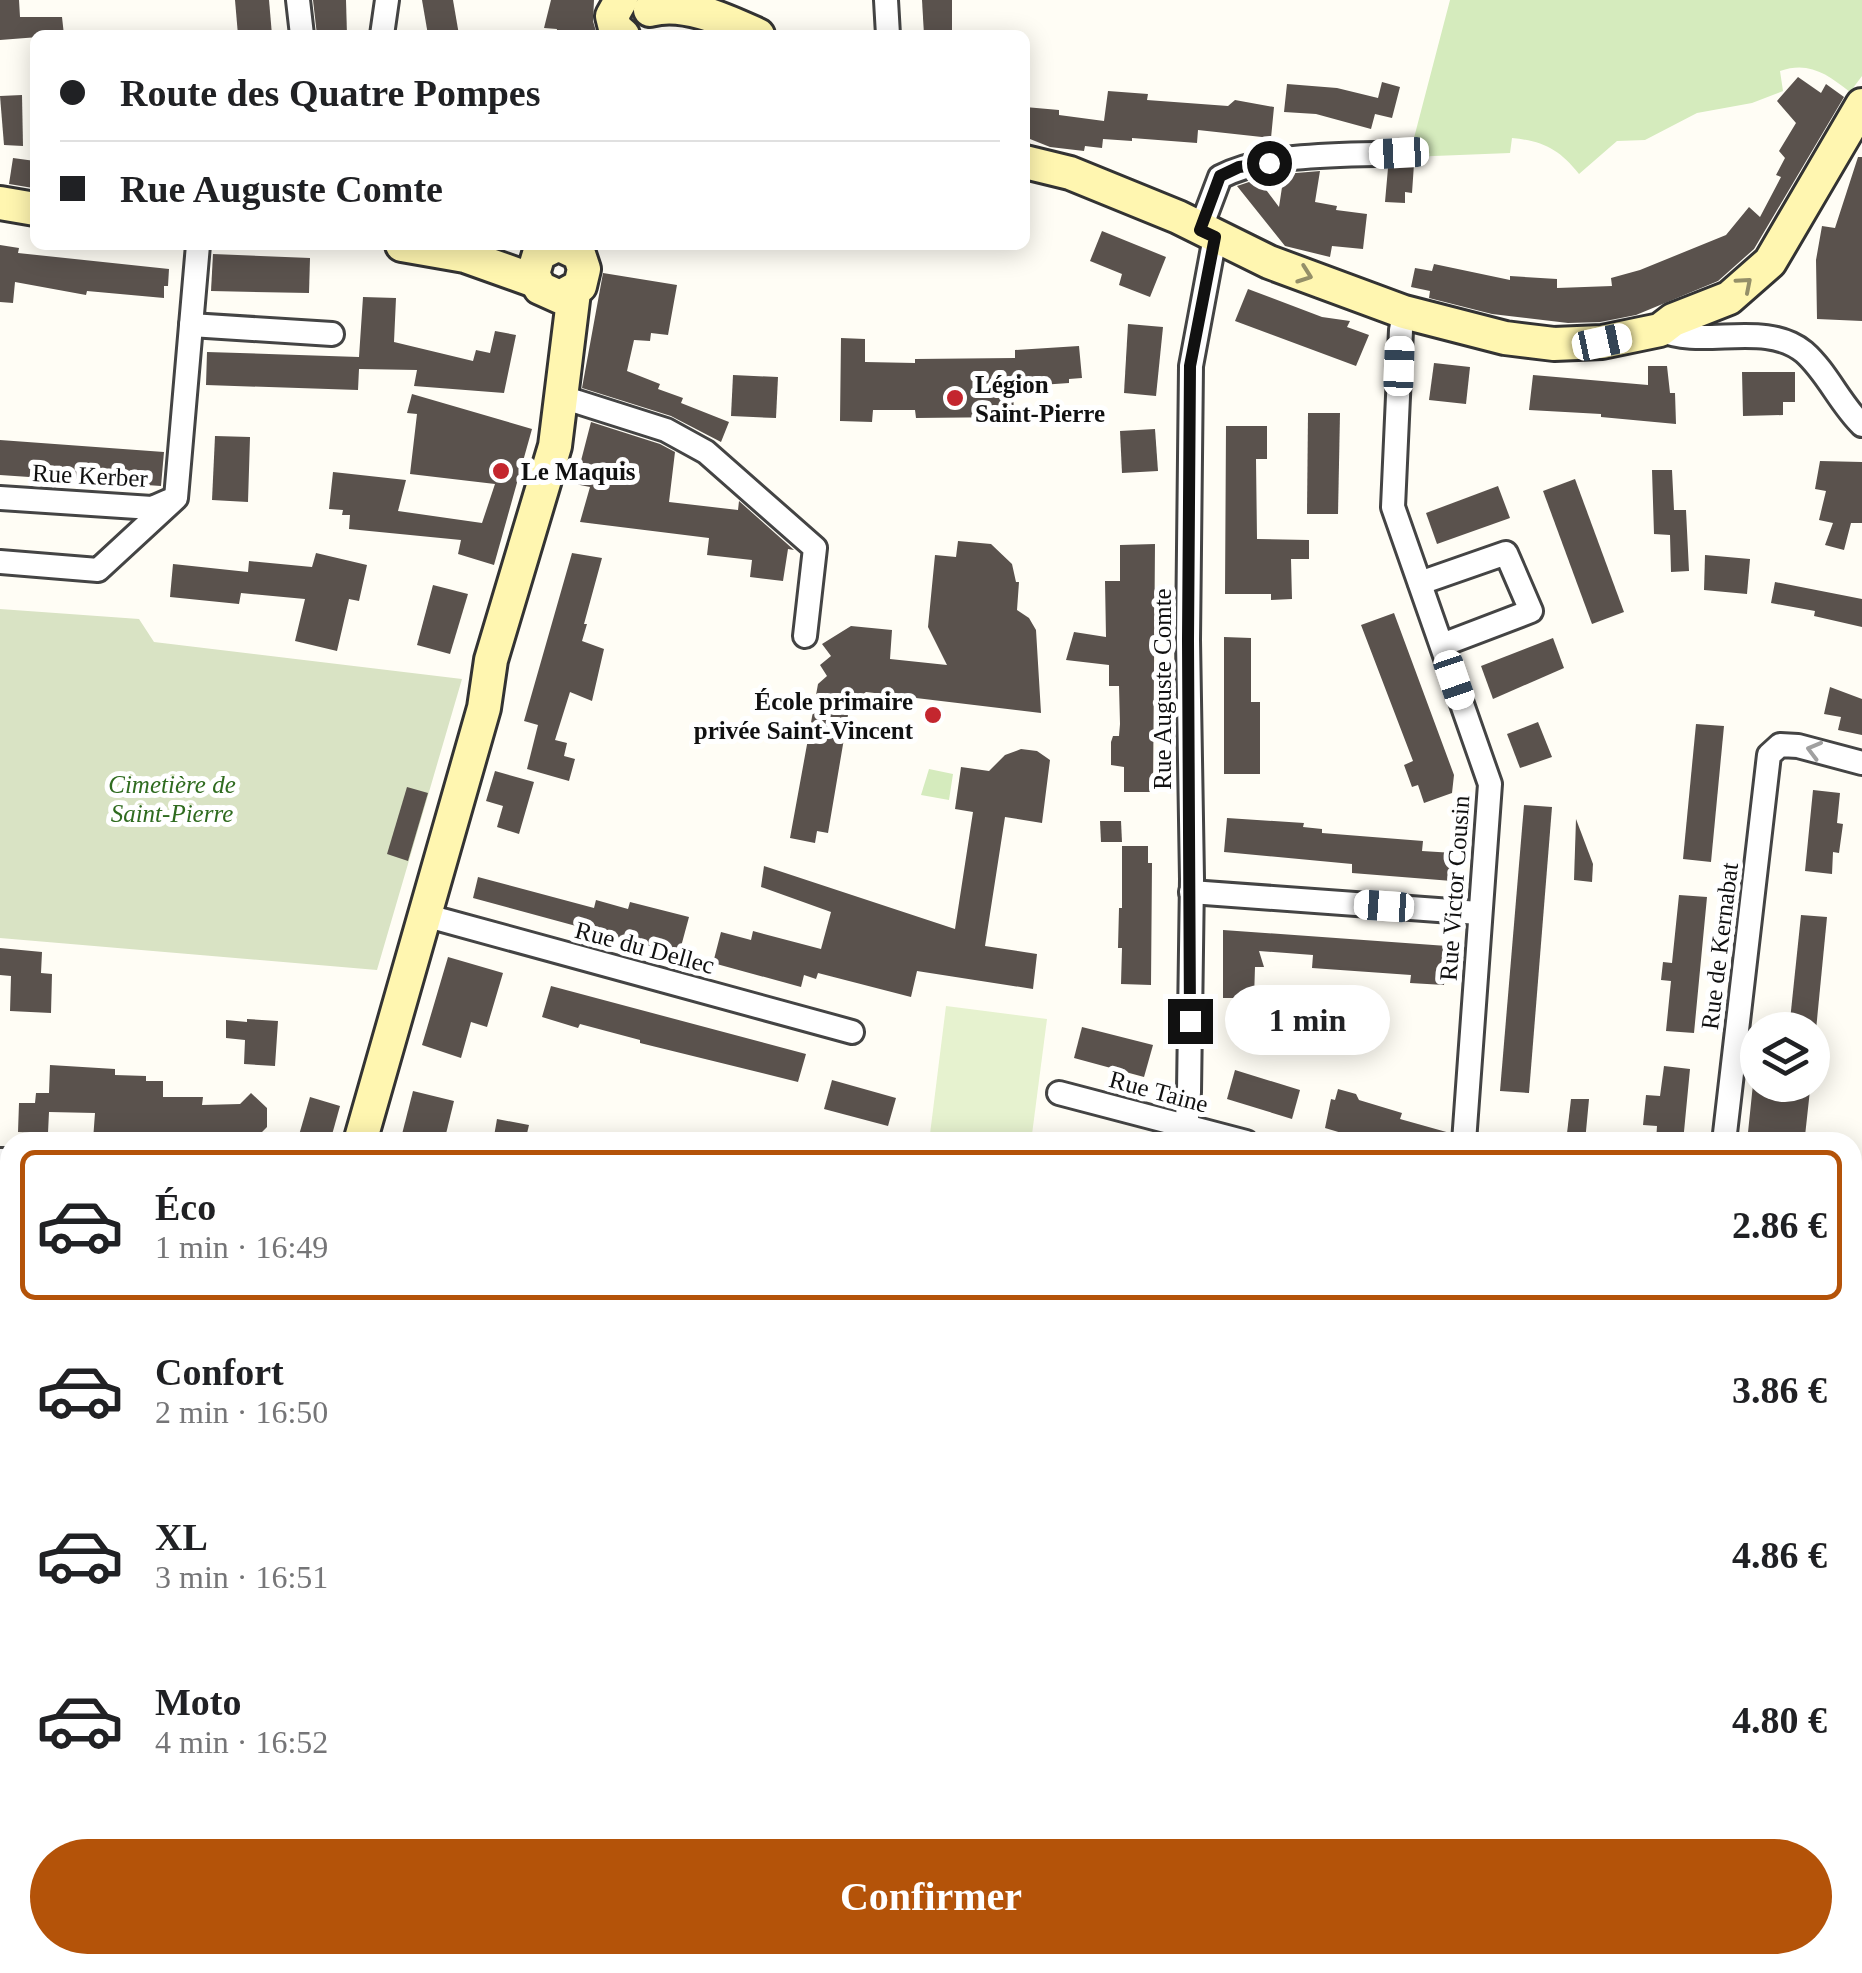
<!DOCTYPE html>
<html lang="fr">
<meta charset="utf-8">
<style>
:root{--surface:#fff;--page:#f2f2f2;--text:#202124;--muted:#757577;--line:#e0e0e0;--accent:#b45309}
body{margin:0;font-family:Georgia,serif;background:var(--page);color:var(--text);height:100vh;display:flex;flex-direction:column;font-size:38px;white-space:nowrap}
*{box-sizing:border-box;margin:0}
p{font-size:32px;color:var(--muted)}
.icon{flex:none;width:55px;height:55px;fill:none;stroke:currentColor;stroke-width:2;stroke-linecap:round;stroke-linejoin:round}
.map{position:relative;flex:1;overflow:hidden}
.panel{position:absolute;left:0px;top:1132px;width:1862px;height:842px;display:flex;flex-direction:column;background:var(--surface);border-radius:30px 30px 0 0;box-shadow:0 5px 25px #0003}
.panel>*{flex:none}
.top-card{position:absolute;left:30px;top:30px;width:1000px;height:220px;border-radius:15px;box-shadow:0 5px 25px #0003;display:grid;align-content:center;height:220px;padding:0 30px;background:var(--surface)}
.controls{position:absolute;left:1740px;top:1012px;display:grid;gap:20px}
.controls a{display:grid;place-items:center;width:90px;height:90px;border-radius:50%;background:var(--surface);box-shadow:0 5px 25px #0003;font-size:50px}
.end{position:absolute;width:45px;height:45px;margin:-22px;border:12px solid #111;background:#fff;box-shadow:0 0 0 5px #fff}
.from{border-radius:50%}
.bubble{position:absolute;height:70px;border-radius:35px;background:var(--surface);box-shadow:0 5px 25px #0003;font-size:32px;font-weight:700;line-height:70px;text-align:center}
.car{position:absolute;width:30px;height:60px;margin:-30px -15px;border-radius:12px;box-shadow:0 0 8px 2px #0007;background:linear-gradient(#fff 24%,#345 0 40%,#fff 0 76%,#345 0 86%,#fff 0)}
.top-card b{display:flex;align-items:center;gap:35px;height:95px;font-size:38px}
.top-card b+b{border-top:2px solid var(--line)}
.top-card i{width:25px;height:25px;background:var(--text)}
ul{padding:18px 0 0;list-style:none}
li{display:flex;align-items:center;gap:30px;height:150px;margin:0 20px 15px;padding:0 10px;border:5px solid transparent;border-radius:15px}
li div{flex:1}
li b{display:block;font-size:38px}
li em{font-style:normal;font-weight:700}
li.selected{border-color:var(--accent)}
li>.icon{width:90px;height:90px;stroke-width:1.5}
.cta{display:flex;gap:20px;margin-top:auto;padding:20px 30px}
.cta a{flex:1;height:115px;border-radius:60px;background:var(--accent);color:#fff;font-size:40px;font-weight:700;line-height:115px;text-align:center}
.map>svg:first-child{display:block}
.green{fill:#d5ebbd}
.cemetery{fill:#d9e3c4}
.pitch{fill:#e6f2cf}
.building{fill:#5a524d}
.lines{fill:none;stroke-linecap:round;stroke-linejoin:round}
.street-casing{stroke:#444;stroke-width:28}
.secondary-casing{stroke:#333;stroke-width:38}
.street{stroke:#fff;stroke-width:22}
.secondary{stroke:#fff6b0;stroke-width:32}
.tram{stroke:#c4262e;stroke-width:2.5}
.oneway{stroke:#948f68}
.oneway2{stroke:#a0a0a0}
.route{stroke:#111;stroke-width:12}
.poi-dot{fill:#c4262e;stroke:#fff;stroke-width:4}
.labels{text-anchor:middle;stroke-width:10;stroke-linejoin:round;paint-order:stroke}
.poi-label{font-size:25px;font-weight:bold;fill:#111;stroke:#fff;text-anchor:start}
.street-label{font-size:25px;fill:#111;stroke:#fff}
.park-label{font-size:25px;font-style:italic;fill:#2f6b1f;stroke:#fff}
</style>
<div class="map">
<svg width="1862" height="1973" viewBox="0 0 1862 1973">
<rect width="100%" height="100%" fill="#fffdf5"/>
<!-- green -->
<g class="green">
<path d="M 1450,0 L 1862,0 L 1862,76 L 1850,92 C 1827,74 1809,61 1780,71 L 1783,91 L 1752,103 L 1697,113 L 1645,140 L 1617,141 L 1579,174 C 1559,149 1543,141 1512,138 L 1510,153 L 1409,157 Z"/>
<path d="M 929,769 L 953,774 L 949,800 L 921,795 Z"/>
</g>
<!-- cemetery -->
<path class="cemetery" d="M 0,609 L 139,619 L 154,642 L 462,679 L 377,970 L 0,938 Z"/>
<!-- pitch -->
<path class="pitch" d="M 946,1006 L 1047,1019 L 1031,1142 L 929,1142 Z"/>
<!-- building -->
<g class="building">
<path d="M 0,0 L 19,0 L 20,17 L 62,17 L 64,35 L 0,40 Z"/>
<path d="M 235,0 L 269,0 L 272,35 L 238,35 Z"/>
<path d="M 313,0 L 346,0 L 347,35 L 317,35 Z"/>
<path d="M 422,0 L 453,0 L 459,35 L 428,35 Z"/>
<path d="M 551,0 L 594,0 L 593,21 L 597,35 L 556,35 L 557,29 L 544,28 Z"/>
<path d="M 922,0 L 952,0 L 952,35 L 924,35 Z"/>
<path d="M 1798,77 L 1821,93 L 1826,84 L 1844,97 L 1754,249 L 1718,281 L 1636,315 L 1600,322 L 1568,323 L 1492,314 L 1429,298 L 1430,291 L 1411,287 L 1415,268 L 1432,271 L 1434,264 L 1510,280 L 1510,276 L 1557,279 L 1557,288 L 1612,286 L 1611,278 L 1640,270 L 1726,235 L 1749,207 L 1760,217 L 1781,177 L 1776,175 L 1785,158 L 1779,151 L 1796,123 L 1777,101 Z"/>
<path d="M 1382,82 L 1400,87 L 1392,118 L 1375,114 L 1371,129 L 1316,114 L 1284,112 L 1287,84 L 1337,88 L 1378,98 Z"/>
<path d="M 1108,91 L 1148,94 L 1147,100 L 1228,106 L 1235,100 L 1274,107 L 1271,138 L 1198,130 L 1197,143 L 1132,138 L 1132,141 L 1103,139 L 1102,148 L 1085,146 L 1084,151 L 1050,147 L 1025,137 L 1025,107 L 1059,110 L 1059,115 L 1104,121 Z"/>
<path d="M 22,95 L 23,146 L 4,145 L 0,96 Z"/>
<path d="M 1858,157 L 1862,157 L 1862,321 L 1817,319 L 1816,260 L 1822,226 L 1835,228 Z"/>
<path d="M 13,158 L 35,161 L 33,188 L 9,184 Z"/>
<path d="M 1409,164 L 1414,164 L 1412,193 L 1405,192 L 1405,203 L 1385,202 L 1388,168 Z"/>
<path d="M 1320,171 L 1315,202 L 1337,206 L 1336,210 L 1367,214 L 1363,249 L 1332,246 L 1330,257 L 1285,246 L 1237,186 L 1258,179 L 1279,207 L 1284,174 Z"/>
<path d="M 1102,231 L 1166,257 L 1150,297 L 1119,285 L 1122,274 L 1090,261 Z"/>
<path d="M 0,245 L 19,248 L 18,253 L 169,269 L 168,286 L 164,286 L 164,298 L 87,291 L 86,295 L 15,282 L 13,303 L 0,302 Z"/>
<path d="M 213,254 L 310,258 L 309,293 L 211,291 Z"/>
<path d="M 603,273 L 677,285 L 668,335 L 651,333 L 650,341 L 634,340 L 627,371 L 660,384 L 658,389 L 683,398 L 681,403 L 729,422 L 721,442 L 671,416 L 582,388 Z"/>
<path d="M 1248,289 L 1322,317 L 1350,321 L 1347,327 L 1369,335 L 1356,366 L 1235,321 Z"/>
<path d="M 363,297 L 396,298 L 394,342 L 473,361 L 476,350 L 490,353 L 495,331 L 516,335 L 504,393 L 414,386 L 417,370 L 359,369 L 358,390 L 206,385 L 207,352 L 359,357 Z"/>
<path d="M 1128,324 L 1163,327 L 1156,396 L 1124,393 Z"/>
<path d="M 841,338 L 865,339 L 865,362 L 915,363 L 915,359 L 1015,358 L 1015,350 L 1079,346 L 1082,378 L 1069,379 L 1069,383 L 1013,387 L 1014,417 L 916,418 L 915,410 L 873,410 L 872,422 L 840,421 Z"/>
<path d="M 1434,363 L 1470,367 L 1466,404 L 1429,400 Z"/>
<path d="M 1648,366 L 1667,366 L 1670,393 L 1675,393 L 1676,424 L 1601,417 L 1601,414 L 1529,410 L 1533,375 L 1648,385 Z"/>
<path d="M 1742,372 L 1795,372 L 1795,402 L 1783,402 L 1783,415 L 1743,416 Z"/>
<path d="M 733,375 L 778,377 L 776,418 L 731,416 Z"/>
<path d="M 412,394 L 532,429 L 494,565 L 458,554 L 461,540 L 349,529 L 350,515 L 342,515 L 343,510 L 329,509 L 333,472 L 406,480 L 398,511 L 482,523 L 495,484 L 410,474 L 417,414 L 407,413 Z"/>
<path d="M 1308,413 L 1340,413 L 1338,514 L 1307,514 Z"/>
<path d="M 591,422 L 660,444 L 675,452 L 669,502 L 738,510 L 739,501 L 794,550 L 788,549 L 783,581 L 750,577 L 752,560 L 707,555 L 709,538 L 580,522 L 590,487 L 575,484 Z"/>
<path d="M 1226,426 L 1267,426 L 1267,459 L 1256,459 L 1257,539 L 1309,540 L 1309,559 L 1291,559 L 1292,599 L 1271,600 L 1271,594 L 1225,594 Z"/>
<path d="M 1155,429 L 1158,471 L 1122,473 L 1120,431 Z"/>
<path d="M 215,436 L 250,437 L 248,502 L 212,500 Z"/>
<path d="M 0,440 L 164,452 L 161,486 L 0,475 Z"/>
<path d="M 1820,461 L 1862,462 L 1862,523 L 1851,523 L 1844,550 L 1825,545 L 1833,523 L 1819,520 L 1826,491 L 1815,489 Z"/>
<path d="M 1652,470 L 1672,470 L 1674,510 L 1686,510 L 1689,571 L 1671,572 L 1670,535 L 1654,534 Z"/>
<path d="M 1575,479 L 1624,612 L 1592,624 L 1543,491 Z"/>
<path d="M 1498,486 L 1510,518 L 1437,544 L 1426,513 Z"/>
<path d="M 958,541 L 991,544 L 1012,564 L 1016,582 L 1019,582 L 1017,610 L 1029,618 L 1036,630 L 1041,713 L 866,692 L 853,702 L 848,715 L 828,833 L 817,831 L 815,843 L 790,838 L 818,684 L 827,676 L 820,665 L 831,656 L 822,644 L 851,626 L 892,630 L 890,659 L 947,665 L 928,627 L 935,555 L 956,557 Z"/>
<path d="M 1155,544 L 1153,792 L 1124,792 L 1124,767 L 1111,765 L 1111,742 L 1113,736 L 1119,736 L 1120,724 L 1119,686 L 1109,686 L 1109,665 L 1066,660 L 1074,632 L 1106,637 L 1105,581 L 1120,581 L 1120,545 Z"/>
<path d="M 316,553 L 367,565 L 359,601 L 349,599 L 337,651 L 295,641 L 305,599 L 241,593 L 239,604 L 170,597 L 173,564 L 248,572 L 249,561 L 312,567 Z"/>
<path d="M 572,553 L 602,558 L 584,624 L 587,624 L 582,641 L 604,649 L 592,701 L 570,692 L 555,740 L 567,743 L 564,756 L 575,759 L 569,781 L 527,769 L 538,725 L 524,721 Z"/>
<path d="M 1705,555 L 1750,559 L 1747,594 L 1704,590 Z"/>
<path d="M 1775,582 L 1862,599 L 1862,627 L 1814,616 L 1815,611 L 1771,603 Z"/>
<path d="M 433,585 L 468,594 L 450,654 L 417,645 Z"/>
<path d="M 1394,613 L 1454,775 L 1452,793 L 1424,803 L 1418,785 L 1412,787 L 1404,765 L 1413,761 L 1361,625 Z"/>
<path d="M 1224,637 L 1251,638 L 1251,702 L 1260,702 L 1260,774 L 1224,774 Z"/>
<path d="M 1553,638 L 1564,668 L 1493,699 L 1481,666 Z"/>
<path d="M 1830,687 L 1862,699 L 1862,735 L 1838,730 L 1841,717 L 1824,714 Z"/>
<path d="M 1538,722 L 1552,757 L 1520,768 L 1507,734 Z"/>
<path d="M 1696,724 L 1724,726 L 1711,862 L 1683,859 Z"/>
<path d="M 1021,749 L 1037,751 L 1050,760 L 1042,823 L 1005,817 L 985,946 L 1037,954 L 1033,989 L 917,971 L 911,997 L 818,973 L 816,979 L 804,975 L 801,987 L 713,963 L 721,932 L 751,940 L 753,931 L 821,949 L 831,912 L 761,887 L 764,866 L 955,929 L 973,812 L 955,809 L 961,767 L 989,771 L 1005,755 Z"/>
<path d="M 495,771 L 534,782 L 519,834 L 497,827 L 503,806 L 486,801 Z"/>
<path d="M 407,787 L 428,793 L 408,861 L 387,854 Z"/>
<path d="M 1813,790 L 1840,793 L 1837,823 L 1843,824 L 1839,853 L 1833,852 L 1832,874 L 1805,871 Z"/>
<path d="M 1524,805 L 1552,807 L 1529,1093 L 1500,1091 Z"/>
<path d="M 1227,818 L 1304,823 L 1303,827 L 1322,829 L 1322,833 L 1423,841 L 1422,851 L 1454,853 L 1452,881 L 1352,873 L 1352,864 L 1224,852 Z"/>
<path d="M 1576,819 L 1593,864 L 1592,882 L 1574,880 Z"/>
<path d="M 1100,821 L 1121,821 L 1122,842 L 1101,842 Z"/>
<path d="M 1122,846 L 1148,846 L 1148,863 L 1152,863 L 1151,985 L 1121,984 L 1122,948 L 1118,948 L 1119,908 L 1122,908 Z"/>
<path d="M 478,877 L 594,908 L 596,900 L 628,909 L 630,902 L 689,917 L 679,954 L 473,898 Z"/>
<path d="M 1679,895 L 1707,897 L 1694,1033 L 1666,1031 L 1671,981 L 1661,980 L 1663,962 L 1672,963 Z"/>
<path d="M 1801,915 L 1827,917 L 1816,1030 L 1789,1030 Z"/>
<path d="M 1223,930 L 1447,946 L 1444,985 L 1410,983 L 1411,975 L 1312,968 L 1313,955 L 1259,951 L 1264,967 L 1255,967 L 1254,998 L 1223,998 Z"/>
<path d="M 0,948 L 42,952 L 41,973 L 52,974 L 51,1013 L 10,1011 L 11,976 L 0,975 Z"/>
<path d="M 448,957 L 503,973 L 487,1027 L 471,1022 L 461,1058 L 422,1045 Z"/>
<path d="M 551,986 L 806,1054 L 798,1082 L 640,1043 L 640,1040 L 580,1024 L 578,1028 L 542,1017 Z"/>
<path d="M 247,1019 L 278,1021 L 275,1066 L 244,1064 L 245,1040 L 226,1038 L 226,1020 L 247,1022 Z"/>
<path d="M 1082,1027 L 1153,1045 L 1144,1077 L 1074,1058 Z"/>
<path d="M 50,1065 L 115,1069 L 115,1075 L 146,1076 L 146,1081 L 163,1081 L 163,1097 L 203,1097 L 202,1105 L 240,1104 L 251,1093 L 267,1108 L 267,1127 L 261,1133 L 244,1133 L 244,1138 L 147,1137 L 147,1142 L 93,1140 L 95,1113 L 49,1112 L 48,1133 L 18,1132 L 19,1103 L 35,1103 L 36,1093 L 49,1093 Z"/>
<path d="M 1664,1066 L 1690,1069 L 1683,1142 L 1656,1142 L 1657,1126 L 1643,1125 L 1646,1095 L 1660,1096 Z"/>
<path d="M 1235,1070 L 1300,1090 L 1292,1119 L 1227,1099 Z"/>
<path d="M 832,1080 L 896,1098 L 888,1126 L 824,1109 Z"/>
<path d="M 1753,1084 L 1810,1090 L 1805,1136 L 1789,1135 L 1788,1142 L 1747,1142 Z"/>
<path d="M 1338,1089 L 1356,1094 L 1359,1100 L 1402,1113 L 1400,1119 L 1450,1133 L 1449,1142 L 1372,1142 L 1325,1128 L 1331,1099 L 1335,1100 Z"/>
<path d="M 413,1091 L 454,1101 L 444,1142 L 400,1142 Z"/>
<path d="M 310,1097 L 340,1106 L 330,1142 L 297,1142 Z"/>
<path d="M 1571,1099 L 1589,1099 L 1585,1142 L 1566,1142 Z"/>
<path d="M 497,1119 L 529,1125 L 525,1142 L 493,1142 Z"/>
</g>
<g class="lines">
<!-- street casing -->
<g class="street-casing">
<g id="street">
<path d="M 298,0 L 302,35"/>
<path d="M 886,0 L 888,35"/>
<path d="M 382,35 L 387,0"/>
<path d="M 1200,230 L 1220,177 C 1268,152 1344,156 1399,153"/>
<path d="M 1404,312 L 1401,330 L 1393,507 L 1490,784 L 1464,1142"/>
<path d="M 191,325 L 332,334"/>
<path d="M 1660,330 C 1703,349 1765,320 1804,352 C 1827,372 1840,404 1862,425"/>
<path d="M 559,396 L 666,430 L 706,452 L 815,548 L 805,636"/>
<path d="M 0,498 L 152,508 L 168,501"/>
<path d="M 0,562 L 98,570 L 176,498 L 198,245"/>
<path d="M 1420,583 L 1506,553 L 1531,611 L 1442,645"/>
<path d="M 1191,892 L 1479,913"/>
<path d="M 424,915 L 852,1032"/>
<path d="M 1059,1093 L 1246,1142"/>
<path d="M 1185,1142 L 1189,1092 L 1192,879 L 1188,640 L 1191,366 L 1215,237"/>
<path d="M 1724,1142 L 1769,755 L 1780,745 L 1798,746 L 1862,763"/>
<path d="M 0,1160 L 10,1160"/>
<path d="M 1852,1266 L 1862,1268"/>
<path d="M 1852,1686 L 1862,1686"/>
<path d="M 1729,1965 L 1766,1973"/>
<path d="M 842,1973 L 843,1965"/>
<path d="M 1269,1973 L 1271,1965"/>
<path d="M 1609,1973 L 1611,1965"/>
</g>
</g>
<!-- secondary casing -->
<g class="secondary-casing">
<g id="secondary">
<path d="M 621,0 L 612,16 L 615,28 L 623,35"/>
<path d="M 650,10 C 684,0 727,21 758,35"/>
<path d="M 1025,162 L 1070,173 L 1178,217 L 1269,262 L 1404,312 L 1505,338 L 1554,344 L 1602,342 L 1660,330 L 1673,320 L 1729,298 L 1770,262 L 1862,105"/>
<path d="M 0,203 L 35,209"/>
<path d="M 402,245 L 465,256 L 535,281"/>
<path d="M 557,245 L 539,254 L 533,274 L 540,288 L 560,297 L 580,286 L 584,269 L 579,254 L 560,245"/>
<path d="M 360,1142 L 484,708 L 491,660 L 555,446 L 574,292"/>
<path d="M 0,1825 L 10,1837"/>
<path d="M 0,1882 L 10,1895"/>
<path d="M 63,1965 L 67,1973"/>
<path d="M 119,1965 L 126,1973"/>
<path d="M 326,1965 L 329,1973"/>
</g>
</g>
<!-- street -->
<use href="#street" class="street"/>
<!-- secondary -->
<use href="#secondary" class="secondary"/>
<!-- tram -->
<g class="tram">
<path d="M 0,1835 L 10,1847"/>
<path d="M 0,1871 L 10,1883"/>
<path d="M 75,1965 L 81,1973"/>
<path d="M 95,1973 L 104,1966 L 110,1973"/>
</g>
</g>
<!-- one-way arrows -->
<defs><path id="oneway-chevron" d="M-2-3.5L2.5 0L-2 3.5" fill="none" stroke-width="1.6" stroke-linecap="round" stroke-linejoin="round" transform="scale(2.5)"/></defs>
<g class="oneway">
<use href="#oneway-chevron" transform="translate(1305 275) rotate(20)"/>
<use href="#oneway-chevron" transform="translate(1745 284) rotate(-41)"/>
</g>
<use class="oneway2" href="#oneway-chevron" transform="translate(1814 750) rotate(-165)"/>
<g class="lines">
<!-- route -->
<path class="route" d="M 1190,1021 L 1188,640 L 1190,366 L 1215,237 L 1200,230 L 1220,176 L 1239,167 L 1269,163"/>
</g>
<!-- markers -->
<g class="poi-dot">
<circle cx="955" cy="398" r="10"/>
<circle cx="501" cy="471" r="10"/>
<circle cx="933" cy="715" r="10"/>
</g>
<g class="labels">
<!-- poi labels -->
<g class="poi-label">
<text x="975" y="393">Légion<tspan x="975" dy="29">Saint-Pierre</tspan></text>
<text x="521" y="480">Le Maquis</text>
<text x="913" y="710" text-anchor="end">École primaire<tspan x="913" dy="29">privée Saint-Vincent</tspan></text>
</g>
<!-- street labels -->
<g class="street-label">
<text transform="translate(90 475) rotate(3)" y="9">Rue Kerber</text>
<text transform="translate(1162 689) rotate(-90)" y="9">Rue Auguste Comte</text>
<text transform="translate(1454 888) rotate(-86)" y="9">Rue Victor Cousin</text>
<text transform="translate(1719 946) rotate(-83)" y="9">Rue de Kernabat</text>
<text transform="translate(645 947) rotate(15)" y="9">Rue du Dellec</text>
<text transform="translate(1159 1091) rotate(15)" y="9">Rue Taine</text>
</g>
<!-- park labels -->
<g class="park-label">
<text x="172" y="793">Cimetière de<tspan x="172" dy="29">Saint-Pierre</tspan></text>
</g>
</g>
</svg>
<div class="controls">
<a><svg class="icon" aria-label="layers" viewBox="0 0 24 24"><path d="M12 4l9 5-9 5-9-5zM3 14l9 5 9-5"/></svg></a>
</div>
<i class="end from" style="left:1269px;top:163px"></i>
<i class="end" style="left:1190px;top:1021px"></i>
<div class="bubble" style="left:1225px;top:985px;width:165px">1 min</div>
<i class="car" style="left:1399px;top:153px;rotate:267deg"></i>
<i class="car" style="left:1602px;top:342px;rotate:78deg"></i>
<i class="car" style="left:1399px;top:366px;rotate:2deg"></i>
<i class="car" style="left:1454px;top:680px;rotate:161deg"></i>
<i class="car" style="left:1384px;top:906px;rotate:274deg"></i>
<div class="top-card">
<b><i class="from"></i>Route des Quatre Pompes</b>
<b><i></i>Rue Auguste Comte</b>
</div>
<section class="panel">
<ul>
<li class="selected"><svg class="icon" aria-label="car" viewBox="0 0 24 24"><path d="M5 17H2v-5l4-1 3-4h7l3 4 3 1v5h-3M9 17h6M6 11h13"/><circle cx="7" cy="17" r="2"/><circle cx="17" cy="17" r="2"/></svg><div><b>Éco</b><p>1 min · 16:49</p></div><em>2.86 €</em></li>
<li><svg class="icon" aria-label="car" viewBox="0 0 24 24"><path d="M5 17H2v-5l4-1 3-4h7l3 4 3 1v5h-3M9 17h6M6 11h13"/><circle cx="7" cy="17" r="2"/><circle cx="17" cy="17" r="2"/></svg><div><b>Confort</b><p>2 min · 16:50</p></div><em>3.86 €</em></li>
<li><svg class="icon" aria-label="car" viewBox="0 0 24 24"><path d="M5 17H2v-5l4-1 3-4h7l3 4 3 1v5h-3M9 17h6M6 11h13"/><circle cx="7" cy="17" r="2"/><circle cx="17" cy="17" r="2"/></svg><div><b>XL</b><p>3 min · 16:51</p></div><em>4.86 €</em></li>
<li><svg class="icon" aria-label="car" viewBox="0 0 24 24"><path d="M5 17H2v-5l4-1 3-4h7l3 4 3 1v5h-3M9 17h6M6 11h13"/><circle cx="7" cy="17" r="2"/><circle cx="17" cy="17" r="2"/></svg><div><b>Moto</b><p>4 min · 16:52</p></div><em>4.80 €</em></li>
</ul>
<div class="cta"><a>Confirmer</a></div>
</section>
</div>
